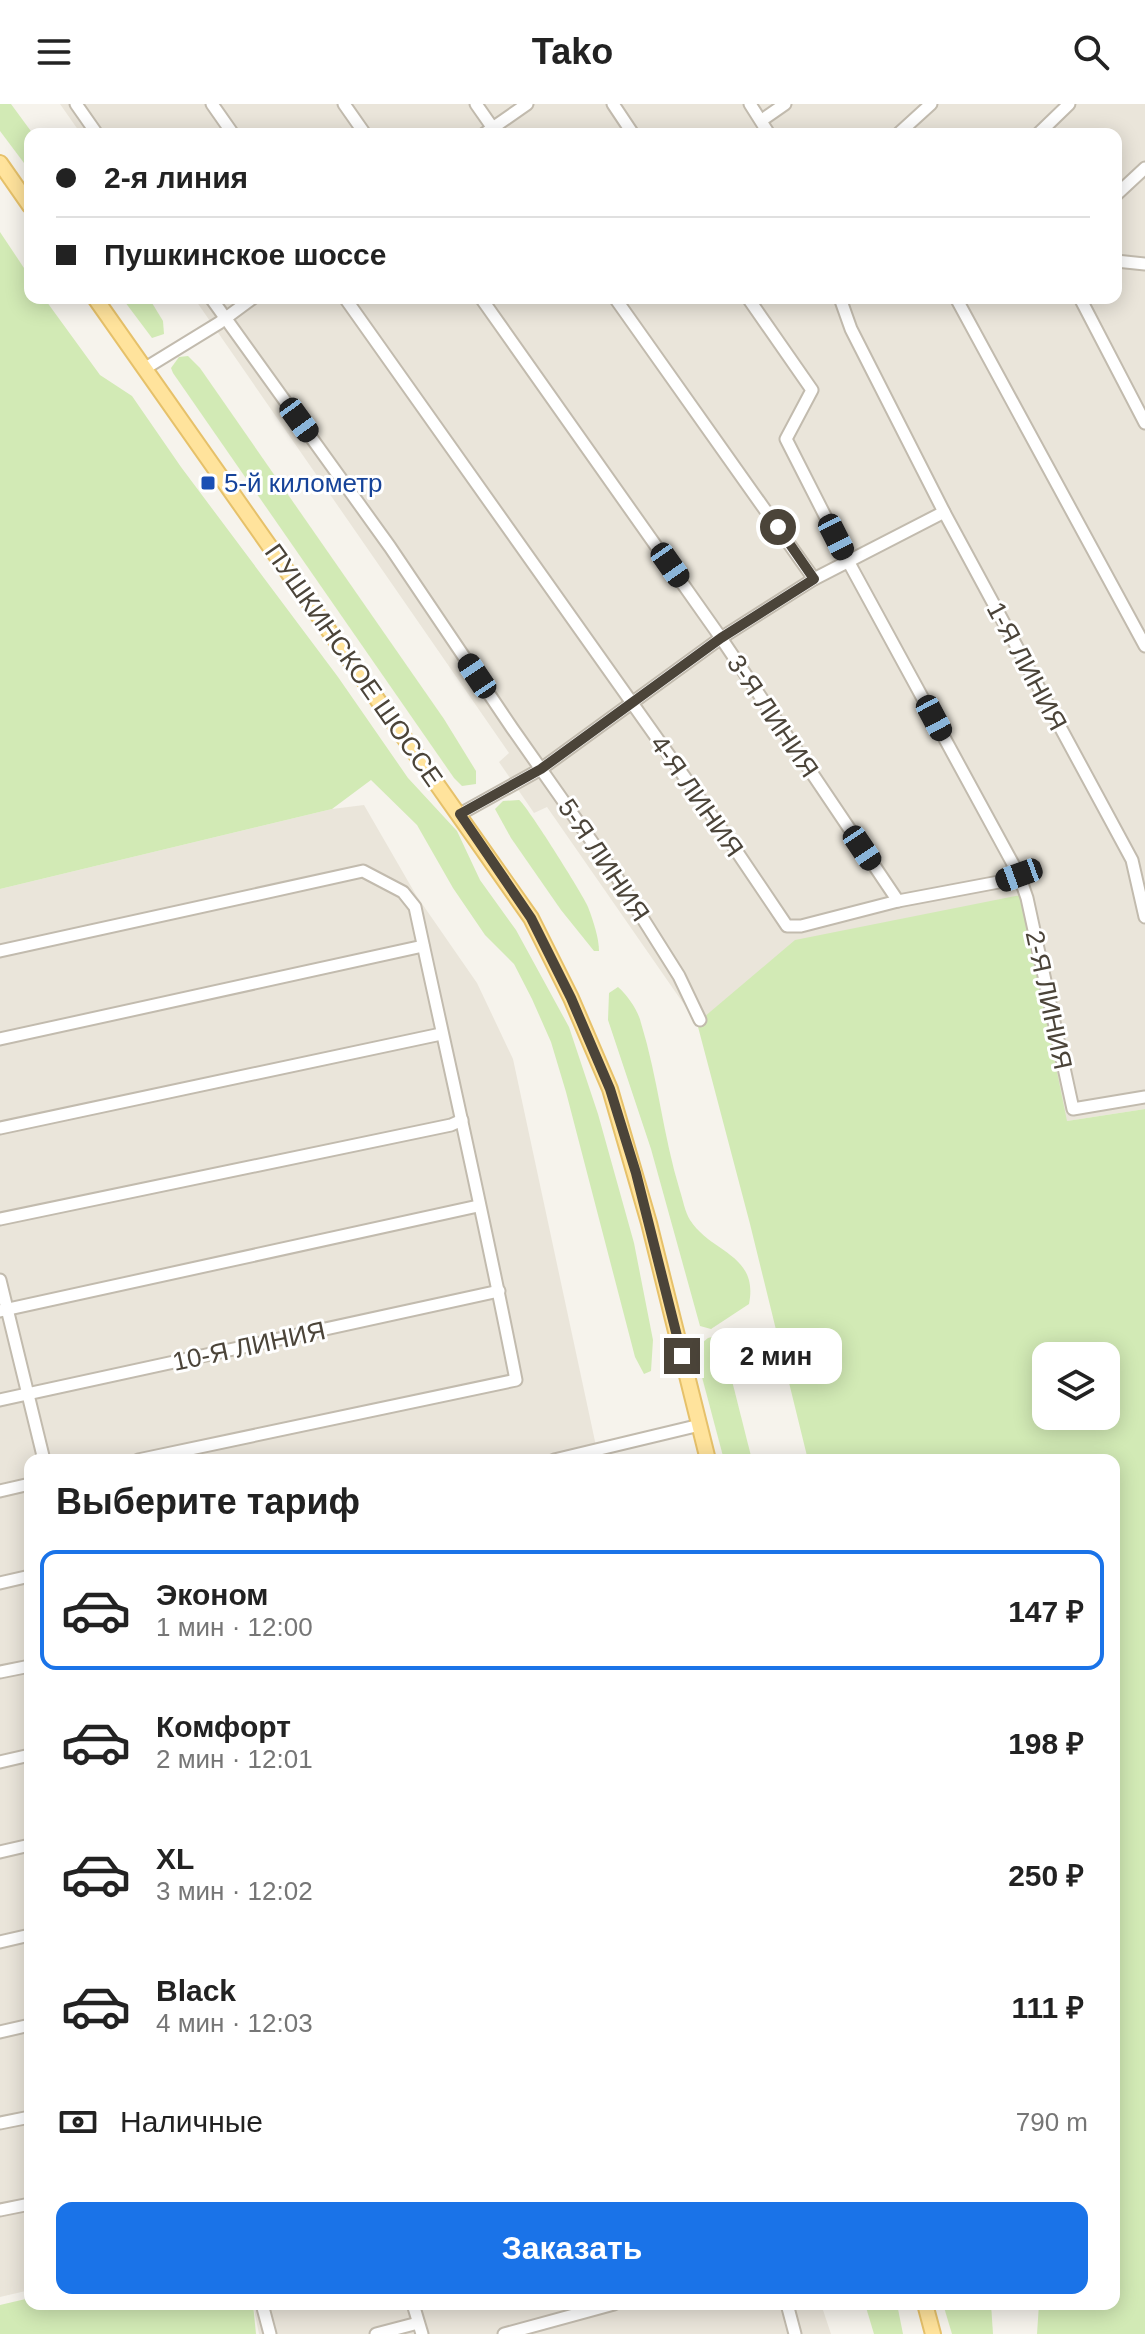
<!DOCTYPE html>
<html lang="ru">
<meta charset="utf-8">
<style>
:root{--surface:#fff;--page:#f2f2f2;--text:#222;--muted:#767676;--line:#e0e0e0;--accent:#1a73e8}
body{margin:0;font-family:Helvetica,sans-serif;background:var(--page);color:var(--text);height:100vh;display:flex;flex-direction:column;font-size:30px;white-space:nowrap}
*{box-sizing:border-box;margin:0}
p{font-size:26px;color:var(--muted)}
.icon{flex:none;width:44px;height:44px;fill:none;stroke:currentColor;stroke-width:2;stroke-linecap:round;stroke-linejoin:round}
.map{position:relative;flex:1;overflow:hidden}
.panel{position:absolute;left:24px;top:1350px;width:1096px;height:856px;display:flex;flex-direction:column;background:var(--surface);border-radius:16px;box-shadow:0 4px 20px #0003}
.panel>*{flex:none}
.banner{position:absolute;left:24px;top:24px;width:1098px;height:176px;border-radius:16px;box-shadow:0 4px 20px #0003;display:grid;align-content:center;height:176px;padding:0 32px;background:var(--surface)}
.tools{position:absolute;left:1032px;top:1238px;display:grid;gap:16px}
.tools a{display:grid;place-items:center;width:88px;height:88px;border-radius:16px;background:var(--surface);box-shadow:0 4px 20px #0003;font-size:40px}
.end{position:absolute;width:36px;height:36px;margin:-18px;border:10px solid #4b4439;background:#fff;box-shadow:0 0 0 4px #fff}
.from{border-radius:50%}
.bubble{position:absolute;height:56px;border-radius:16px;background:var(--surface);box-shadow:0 4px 20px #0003;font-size:26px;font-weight:600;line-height:56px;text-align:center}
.car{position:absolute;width:24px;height:48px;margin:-24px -12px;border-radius:10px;box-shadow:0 0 6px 2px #0007;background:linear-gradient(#222 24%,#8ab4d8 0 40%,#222 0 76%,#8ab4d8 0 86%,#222 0)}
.banner b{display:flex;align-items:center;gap:28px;height:76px;font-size:30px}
.banner b+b{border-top:2px solid var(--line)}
.banner i{width:20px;height:20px;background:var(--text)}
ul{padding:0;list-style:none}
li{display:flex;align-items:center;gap:24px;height:120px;margin:0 16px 12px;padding:0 16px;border:4px solid transparent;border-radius:16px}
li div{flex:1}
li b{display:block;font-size:30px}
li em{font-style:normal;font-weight:600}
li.on{border-color:var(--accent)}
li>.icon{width:72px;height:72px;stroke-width:1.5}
h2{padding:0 32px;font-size:36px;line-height:96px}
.pay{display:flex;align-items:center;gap:20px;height:88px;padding:0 32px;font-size:30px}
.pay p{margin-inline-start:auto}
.button{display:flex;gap:16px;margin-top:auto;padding:16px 32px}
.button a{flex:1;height:92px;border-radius:16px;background:var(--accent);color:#fff;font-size:32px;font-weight:600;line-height:92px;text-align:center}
header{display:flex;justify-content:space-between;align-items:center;height:104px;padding:0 32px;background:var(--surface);font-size:36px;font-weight:600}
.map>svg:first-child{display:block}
.residential{fill:#eae5da}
.green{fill:#d2eab5;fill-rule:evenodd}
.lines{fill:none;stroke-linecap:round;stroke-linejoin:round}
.minor-casing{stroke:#c2bbae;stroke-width:15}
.major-casing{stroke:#e6c16a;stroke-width:18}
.minor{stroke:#fff;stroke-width:11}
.major{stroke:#ffe39c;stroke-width:14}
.route{stroke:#4b4439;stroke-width:10}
.transit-dot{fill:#1a4fb4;stroke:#fff;stroke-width:3}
.labels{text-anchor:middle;stroke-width:6;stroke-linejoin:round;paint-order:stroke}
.transit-label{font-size:26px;fill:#164399;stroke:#fff;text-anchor:start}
.street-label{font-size:26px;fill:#4b4439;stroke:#fff}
</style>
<header><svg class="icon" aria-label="menu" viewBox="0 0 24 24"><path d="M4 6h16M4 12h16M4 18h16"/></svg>Tako<svg class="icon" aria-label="search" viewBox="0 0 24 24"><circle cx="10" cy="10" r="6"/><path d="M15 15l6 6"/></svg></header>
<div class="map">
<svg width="1145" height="2230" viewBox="0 0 1145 2230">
<rect width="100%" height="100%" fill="#f6f3ec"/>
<!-- residential -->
<g class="residential">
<path d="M 60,0 L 1145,0 L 1145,1005 L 1067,1017 L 697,919 L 547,703 L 534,709 L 499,658 L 509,649 L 194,194 L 1116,194 L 1116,30 L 81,30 Z"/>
<path d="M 364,701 L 416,791 L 477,879 L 513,955 L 599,1356 L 30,1356 L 30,2186 L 0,2193 L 0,785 L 332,705 Z"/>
<path d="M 253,2200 L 821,2200 L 831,2230 L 259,2230 Z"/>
</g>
<!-- green -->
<g class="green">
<path d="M 0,0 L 11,0 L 33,30 L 30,30 L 30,67 L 0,27 Z"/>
<path d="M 0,128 L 30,173 L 30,194 L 44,194 L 100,271 L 132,292 L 181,363 L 338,573 L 408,674 L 457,727 L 480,776 L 516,826 L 569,923 L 598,1010 L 634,1139 L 653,1236 L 651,1267 L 644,1270 L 635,1253 L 566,988 L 551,938 L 532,895 L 514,860 L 485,831 L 453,784 L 417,721 L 371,676 L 332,705 L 0,785 Z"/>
<path d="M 122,194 L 149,194 L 163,217 L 164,230 L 152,234 Z"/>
<path d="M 188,252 L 200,264 L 444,615 L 476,667 L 476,680 L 462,682 L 454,674 L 173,269 L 171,264 L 179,253 Z"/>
<path d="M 519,696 C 526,700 583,791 588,803 C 593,816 599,834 599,847 L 594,847 L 561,806 L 511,734 L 495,705 L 503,697 Z"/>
<path d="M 1021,791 L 1067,1017 L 1145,1005 L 1145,2230 L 1037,2230 L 1039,2200 L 1114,2200 L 1114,1356 L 808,1356 L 750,1120 L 697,919 L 795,836 ZM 1046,1252 L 1106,1252 L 1106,1312 L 1046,1312 Z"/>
<path d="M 618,883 C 628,892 638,906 641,919 C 658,974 663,1032 680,1087 C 683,1096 685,1108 690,1116 C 711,1149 759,1150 749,1200 L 711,1225 L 700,1222 L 651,1045 L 608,916 L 609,889 Z"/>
<path d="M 716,1232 L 723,1241 L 752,1356 L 724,1356 L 698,1258 L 697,1243 L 708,1234 Z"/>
<path d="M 30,2194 L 30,2200 L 253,2200 L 256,2230 L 0,2230 L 0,2201 Z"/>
<path d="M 865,2200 L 897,2200 L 903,2230 L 874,2230 Z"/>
<path d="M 943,2200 L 991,2200 L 993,2230 L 952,2230 Z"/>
</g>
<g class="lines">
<!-- minor casing -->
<g class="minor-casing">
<g id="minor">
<path d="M 76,0 L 97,30"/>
<path d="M 212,0 L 233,30"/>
<path d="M 344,0 L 365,30"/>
<path d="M 476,0 L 497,30"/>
<path d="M 613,0 L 633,30"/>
<path d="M 750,0 L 769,30"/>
<path d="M 762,16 L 785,0"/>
<path d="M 484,30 L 527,0"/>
<path d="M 898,30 L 931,0"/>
<path d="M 1038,30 L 1069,0"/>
<path d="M 1116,91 L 1145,64"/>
<path d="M 1116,157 L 1145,160"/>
<path d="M 211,194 L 390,443 L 512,624 L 616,772 L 679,872 L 700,916"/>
<path d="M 345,194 L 727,733 L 787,822 L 801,822 L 898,797 L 1004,777 L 1019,771"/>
<path d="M 481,194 L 721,534 L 898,797"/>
<path d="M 615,194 L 814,475"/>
<path d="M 748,194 L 812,286 L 786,335 L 848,457 L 1019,771 L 1027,794 L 1073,1005 L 1145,993"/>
<path d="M 840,194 L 851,225 L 944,408 L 1132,756 L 1145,813"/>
<path d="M 956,194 L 1145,542"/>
<path d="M 1080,194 L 1145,319"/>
<path d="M 144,265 L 219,219 L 253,194"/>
<path d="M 460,710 L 541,665 L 721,534 L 814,475 L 944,408"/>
<path d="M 0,847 L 363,767 L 403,788 L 415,803 C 449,961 485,1117 516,1276 L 138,1356"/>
<path d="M 0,935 L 423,842"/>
<path d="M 0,1024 L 441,930"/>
<path d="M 0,1115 L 451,1021 L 462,1016"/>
<path d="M 0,1176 L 44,1356"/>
<path d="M 0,1207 L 478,1102"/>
<path d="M 0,1296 L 499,1187"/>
<path d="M 554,1356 L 700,1321"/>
<path d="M 0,1387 L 30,1380"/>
<path d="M 0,1479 L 30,1472"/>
<path d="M 0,1568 L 30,1562"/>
<path d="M 0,1658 L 30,1651"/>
<path d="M 0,1748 L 30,1741"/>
<path d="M 0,1838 L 30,1831"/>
<path d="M 0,1928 L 30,1921"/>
<path d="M 0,2019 L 30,2013"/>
<path d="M 0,2106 L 30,2100"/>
<path d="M 262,2200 L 270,2230"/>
<path d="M 413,2200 L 422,2230"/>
<path d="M 787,2200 L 795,2230"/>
<path d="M 376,2230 L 418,2219"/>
<path d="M 504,2230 L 614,2200"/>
</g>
</g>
<!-- major casing -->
<g class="major-casing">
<g id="major">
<path d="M 0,59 L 30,102"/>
<path d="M 95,194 L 531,814 L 571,894 L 610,985 L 649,1119 L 708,1356"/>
<path d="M 925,2200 L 933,2230"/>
</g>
</g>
<!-- minor -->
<use href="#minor" class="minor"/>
<!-- major -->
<use href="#major" class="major"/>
</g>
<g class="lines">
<!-- route -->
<path class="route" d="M 682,1252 L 636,1069 L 610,985 L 571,894 L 531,814 L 460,710 L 541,665 L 721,534 L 814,475 L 778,423"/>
</g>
<!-- markers -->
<rect class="transit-dot" x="200" y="371" width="16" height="16" rx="4"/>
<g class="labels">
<!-- transit labels -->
<g class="transit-label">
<text x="224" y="388">5-й километр</text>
</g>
<!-- street labels -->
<g class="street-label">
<text transform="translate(354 561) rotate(55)" y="9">ПУШКИНСКОЕ ШОССЕ</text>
<text transform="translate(1027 562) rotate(62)" y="9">1-Я ЛИНИЯ</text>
<text transform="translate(773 612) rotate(56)" y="9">3-Я ЛИНИЯ</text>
<text transform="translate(697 692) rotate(55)" y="9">4-Я ЛИНИЯ</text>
<text transform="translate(604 756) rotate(56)" y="9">5-Я ЛИНИЯ</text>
<text transform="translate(1049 896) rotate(78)" y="9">2-Я ЛИНИЯ</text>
<text transform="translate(249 1242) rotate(-12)" y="9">10-Я ЛИНИЯ</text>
</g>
</g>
</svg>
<div class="tools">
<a><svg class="icon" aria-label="layers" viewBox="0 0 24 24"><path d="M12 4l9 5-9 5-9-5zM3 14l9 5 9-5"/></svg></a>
</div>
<i class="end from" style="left:778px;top:423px"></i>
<i class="end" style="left:682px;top:1252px"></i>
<div class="bubble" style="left:710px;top:1224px;width:132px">2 мин</div>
<i class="car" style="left:299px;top:316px;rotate:144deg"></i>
<i class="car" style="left:836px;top:433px;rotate:153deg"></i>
<i class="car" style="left:670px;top:461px;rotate:145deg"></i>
<i class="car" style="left:477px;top:572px;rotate:326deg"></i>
<i class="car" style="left:934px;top:614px;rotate:152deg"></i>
<i class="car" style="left:862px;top:744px;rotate:146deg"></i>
<i class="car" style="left:1019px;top:771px;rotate:250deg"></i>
<div class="banner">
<b><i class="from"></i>2-я линия</b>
<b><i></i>Пушкинское шоссе</b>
</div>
<section class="panel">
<h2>Выберите тариф</h2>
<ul>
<li class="on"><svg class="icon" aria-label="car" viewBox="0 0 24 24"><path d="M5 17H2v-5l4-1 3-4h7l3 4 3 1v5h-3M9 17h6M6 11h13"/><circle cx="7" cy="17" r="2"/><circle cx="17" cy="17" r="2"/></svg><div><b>Эконом</b><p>1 мин · 12:00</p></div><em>147 ₽</em></li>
<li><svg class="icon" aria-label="car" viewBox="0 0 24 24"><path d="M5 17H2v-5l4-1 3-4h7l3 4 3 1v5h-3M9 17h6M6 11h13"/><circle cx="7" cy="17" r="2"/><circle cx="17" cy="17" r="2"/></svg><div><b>Комфорт</b><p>2 мин · 12:01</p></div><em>198 ₽</em></li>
<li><svg class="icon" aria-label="car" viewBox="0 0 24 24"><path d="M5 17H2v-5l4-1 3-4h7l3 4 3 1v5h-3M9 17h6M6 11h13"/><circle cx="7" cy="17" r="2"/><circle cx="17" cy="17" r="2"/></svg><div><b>XL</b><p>3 мин · 12:02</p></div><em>250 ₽</em></li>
<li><svg class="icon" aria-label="car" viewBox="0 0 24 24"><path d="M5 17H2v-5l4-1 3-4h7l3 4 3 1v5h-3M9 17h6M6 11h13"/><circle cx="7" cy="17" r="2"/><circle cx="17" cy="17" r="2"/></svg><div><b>Black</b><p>4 мин · 12:03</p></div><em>111 ₽</em></li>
</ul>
<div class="pay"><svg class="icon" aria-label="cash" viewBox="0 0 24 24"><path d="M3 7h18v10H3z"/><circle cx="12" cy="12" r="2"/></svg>Наличные<p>790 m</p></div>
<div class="button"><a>Заказать</a></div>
</section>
</div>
